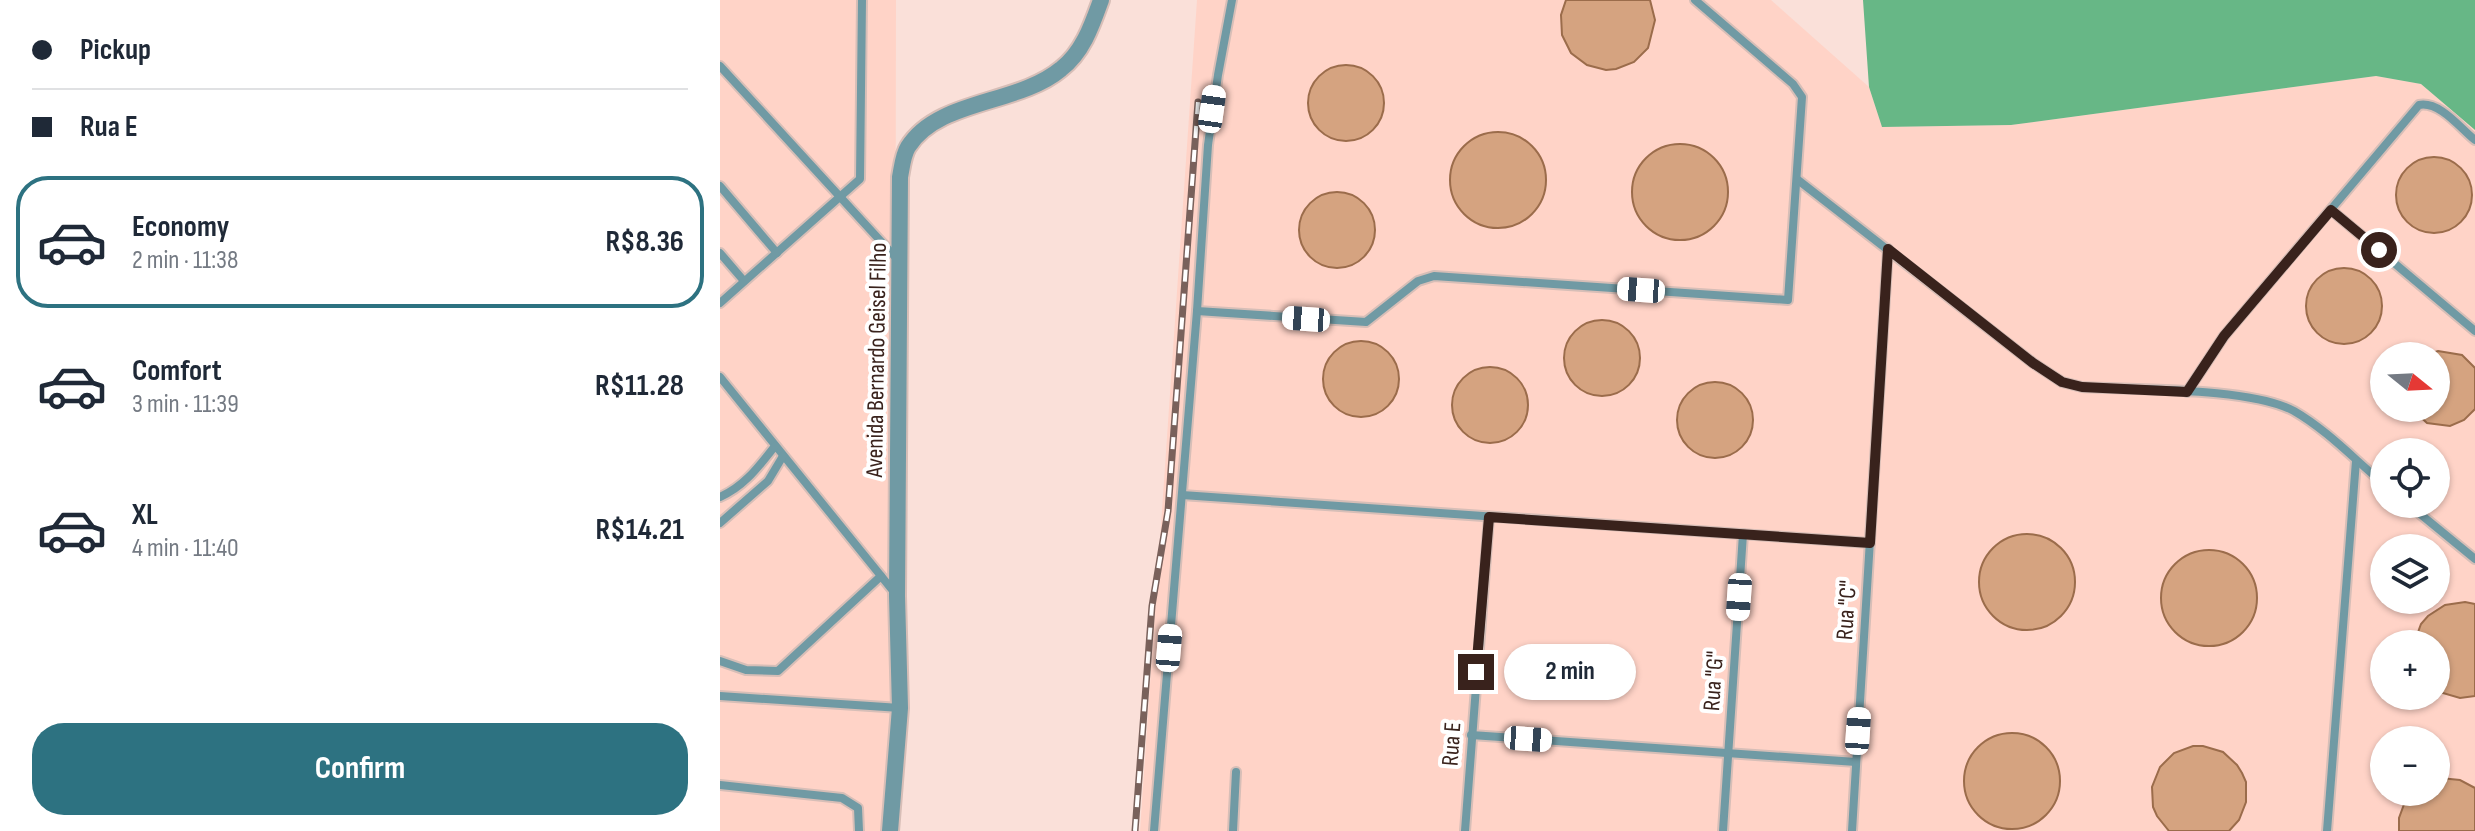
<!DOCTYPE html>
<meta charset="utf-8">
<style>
:root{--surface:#fff;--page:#f2f2f3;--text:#1f2937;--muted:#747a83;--line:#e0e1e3;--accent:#2d7281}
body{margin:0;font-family:"Sofia Sans Condensed",sans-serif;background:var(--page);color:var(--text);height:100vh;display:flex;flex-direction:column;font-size:30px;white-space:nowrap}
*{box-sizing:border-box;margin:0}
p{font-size:26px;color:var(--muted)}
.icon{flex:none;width:44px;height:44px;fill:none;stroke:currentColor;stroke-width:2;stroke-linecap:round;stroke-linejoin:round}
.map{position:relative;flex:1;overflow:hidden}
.drawer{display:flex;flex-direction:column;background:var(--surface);width:720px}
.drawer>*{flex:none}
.guide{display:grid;align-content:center;height:176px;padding:0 32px;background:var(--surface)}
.needle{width:52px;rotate:108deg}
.controls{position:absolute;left:1650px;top:342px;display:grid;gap:16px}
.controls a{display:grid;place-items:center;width:80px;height:80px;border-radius:50%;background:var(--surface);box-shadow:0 2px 6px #0004;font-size:40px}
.end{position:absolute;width:36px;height:36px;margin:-18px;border:10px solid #39221c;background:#fff;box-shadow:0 0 0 4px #fff}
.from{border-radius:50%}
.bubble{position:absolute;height:56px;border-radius:28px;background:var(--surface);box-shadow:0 2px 6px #0004;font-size:26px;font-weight:700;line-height:56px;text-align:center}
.car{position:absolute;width:24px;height:48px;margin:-24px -12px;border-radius:10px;box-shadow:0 0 6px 2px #0007;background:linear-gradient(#fff 24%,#345 0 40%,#fff 0 76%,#345 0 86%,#fff 0)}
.guide b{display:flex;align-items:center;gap:28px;height:76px;font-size:30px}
.guide b+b{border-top:2px solid var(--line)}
.guide i{width:20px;height:20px;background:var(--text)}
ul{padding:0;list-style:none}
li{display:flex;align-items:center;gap:24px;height:132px;margin:0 16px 12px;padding:0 16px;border:4px solid transparent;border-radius:32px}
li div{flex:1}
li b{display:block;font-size:30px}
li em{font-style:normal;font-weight:700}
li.selected{border-color:var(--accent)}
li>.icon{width:72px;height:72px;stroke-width:1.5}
.primary-button{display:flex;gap:16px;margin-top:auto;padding:16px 32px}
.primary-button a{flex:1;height:92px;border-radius:32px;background:var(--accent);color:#fff;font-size:32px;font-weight:700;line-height:92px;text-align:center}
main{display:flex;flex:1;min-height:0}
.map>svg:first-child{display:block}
.built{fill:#ffd3c7;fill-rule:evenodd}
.forest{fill:#67b786}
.building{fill:#d5a380;stroke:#9b6c4b;stroke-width:2}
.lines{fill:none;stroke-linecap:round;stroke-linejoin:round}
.service-casing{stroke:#d7beb7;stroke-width:12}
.minor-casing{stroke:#d7beb7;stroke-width:20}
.service{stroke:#709aa4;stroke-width:8}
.minor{stroke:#709aa4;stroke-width:16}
.rail-casing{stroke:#79615b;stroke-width:7}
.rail{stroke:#fff;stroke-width:4;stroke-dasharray:12;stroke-linecap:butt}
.route{stroke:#39221c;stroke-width:10}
.labels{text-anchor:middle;stroke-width:8;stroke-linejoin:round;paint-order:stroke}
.street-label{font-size:24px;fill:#39221c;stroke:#fff}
</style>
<main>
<section class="drawer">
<div class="guide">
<b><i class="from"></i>Pickup</b>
<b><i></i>Rua E</b>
</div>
<ul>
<li class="selected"><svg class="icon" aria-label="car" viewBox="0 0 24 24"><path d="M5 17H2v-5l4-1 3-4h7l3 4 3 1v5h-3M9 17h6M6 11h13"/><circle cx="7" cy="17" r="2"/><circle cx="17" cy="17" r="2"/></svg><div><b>Economy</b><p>2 min · 11:38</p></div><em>R$8.36</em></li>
<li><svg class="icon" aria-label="car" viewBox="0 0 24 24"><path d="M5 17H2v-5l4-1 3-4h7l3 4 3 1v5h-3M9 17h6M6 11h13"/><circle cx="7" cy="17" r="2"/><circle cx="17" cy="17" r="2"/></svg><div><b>Comfort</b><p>3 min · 11:39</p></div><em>R$11.28</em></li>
<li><svg class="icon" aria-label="car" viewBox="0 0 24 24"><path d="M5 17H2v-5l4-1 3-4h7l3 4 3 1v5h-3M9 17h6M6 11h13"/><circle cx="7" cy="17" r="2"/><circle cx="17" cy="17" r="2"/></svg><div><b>XL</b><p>4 min · 11:40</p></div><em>R$14.21</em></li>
</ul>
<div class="primary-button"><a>Confirm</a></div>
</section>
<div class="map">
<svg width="1755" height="831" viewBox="0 0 1755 831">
<rect width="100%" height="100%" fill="#fae0d9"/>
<!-- built -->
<g class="built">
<path d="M 0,0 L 176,0 L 175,680 L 162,831 L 0,831 Z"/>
<path d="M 477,0 L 1051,0 L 1149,87 L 1162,127 L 1291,125 L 1656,76 L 1701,84 L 1755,130 L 1755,831 L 420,831 ZM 1664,356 L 1716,356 L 1716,408 L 1664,408 ZM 1664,452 L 1716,452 L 1716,504 L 1664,504 ZM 1664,548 L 1716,548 L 1716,600 L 1664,600 ZM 1664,644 L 1716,644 L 1716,696 L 1664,696 ZM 1664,740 L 1716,740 L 1716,792 L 1664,792 Z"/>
</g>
<!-- forest -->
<path class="forest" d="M 1143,0 L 1755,0 L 1755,130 L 1701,84 L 1656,76 L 1291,125 L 1162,127 L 1149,87 Z"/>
<!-- building -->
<g class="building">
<path d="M 846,0 L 930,0 L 935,20 L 928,48 L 914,62 L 896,69 L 886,70 L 867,65 L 851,53 L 842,35 L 841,15 Z"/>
<circle cx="626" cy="103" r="38"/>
<circle cx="778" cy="180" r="48"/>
<circle cx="960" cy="192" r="48"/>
<circle cx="1714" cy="195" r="38"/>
<circle cx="617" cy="230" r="38"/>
<circle cx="1624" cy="306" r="38"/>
<circle cx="882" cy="358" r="38"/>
<circle cx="641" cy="379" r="38"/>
<path d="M 1718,351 L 1742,355 L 1755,368 L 1755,409 L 1744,420 L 1730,426 L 1707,423 L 1691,408 L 1716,408 L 1716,356 L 1703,356 Z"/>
<circle cx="770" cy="405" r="38"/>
<circle cx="995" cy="420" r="38"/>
<circle cx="1307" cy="582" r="48"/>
<circle cx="1489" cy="598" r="48"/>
<path d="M 1745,602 L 1755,604 L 1755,696 L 1740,698 L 1716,691 L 1716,644 L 1694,643 L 1701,624 L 1708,616 L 1725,605 Z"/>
<circle cx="1292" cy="781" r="48"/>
<path d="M 1473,746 L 1483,746 L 1503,752 L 1517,765 L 1522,773 L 1526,782 L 1526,802 L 1519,820 L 1509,831 L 1449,831 L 1437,816 L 1433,807 L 1432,787 L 1440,767 L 1454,753 Z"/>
<path d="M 1720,778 L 1740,780 L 1755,788 L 1755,831 L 1679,831 L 1679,818 L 1686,799 L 1692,792 L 1716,792 L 1716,779 Z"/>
</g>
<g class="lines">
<!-- service casing -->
<g class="service-casing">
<g id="service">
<path d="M 0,66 L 178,260"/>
<path d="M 1078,180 L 1313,363 L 1342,382 L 1362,387 C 1415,390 1530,387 1574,411 C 1607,430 1635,460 1664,484"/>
<path d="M 0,186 L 57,253"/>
<path d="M 1611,210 L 1755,331"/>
<path d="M 0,253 L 24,281"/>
<path d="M 0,303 L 140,179 L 142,0"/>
<path d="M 477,311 L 646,322 L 698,281 L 714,276 L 1068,300 L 1082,97 L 1073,84 L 975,0"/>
<path d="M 0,377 L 174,592"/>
<path d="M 1467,392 L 1504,336 L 1699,105 C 1720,101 1740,128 1755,140"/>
<path d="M 462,495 L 1150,543"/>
<path d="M 0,497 C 25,486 39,466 55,446"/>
<path d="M 1688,504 L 1755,559"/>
<path d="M 0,523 L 48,481 L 63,456"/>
<path d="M 0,661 L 26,670 L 58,671 L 161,576"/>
<path d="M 0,696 L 180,708"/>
<path d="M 751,735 L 1136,762"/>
<path d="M 0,785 L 122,798 L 138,808 L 139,831"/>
<path d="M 434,831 L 477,311 L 488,145 L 498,75 L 512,0"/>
<path d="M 513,831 L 516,772"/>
<path d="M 745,831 L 769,517"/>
<path d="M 1003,831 L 1023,534"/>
<path d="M 1132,831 L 1168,249"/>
<path d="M 1607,831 L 1636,461"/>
</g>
</g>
<!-- minor casing -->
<g class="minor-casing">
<path id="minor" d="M 170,831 L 180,708 L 177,596 L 180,177 C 182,167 183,155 188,147 C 218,99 298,105 341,69 C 363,52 372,25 381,0"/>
</g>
<!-- service -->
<use href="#service" class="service"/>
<!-- minor -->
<use href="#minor" class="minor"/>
<!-- rail casing -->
<g class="rail-casing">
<path id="rail" d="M 415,831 L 432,606 L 448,511 L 478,102"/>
</g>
<!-- rail -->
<use href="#rail" class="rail"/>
</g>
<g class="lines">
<!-- route -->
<path class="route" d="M 756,672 L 769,517 L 1150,543 L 1168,249 L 1313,363 L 1342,382 L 1362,387 L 1467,392 L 1504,336 L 1611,210 L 1659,250"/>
</g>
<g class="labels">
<!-- street labels -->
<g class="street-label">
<text transform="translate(156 360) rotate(-89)" y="8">Avenida Bernardo Geisel Filho</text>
<text transform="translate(1126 610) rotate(-86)" y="8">Rua "C"</text>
<text transform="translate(993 681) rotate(-86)" y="8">Rua "G"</text>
<text transform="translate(731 744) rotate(-86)" y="8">Rua E</text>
</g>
</g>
</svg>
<div class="controls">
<a><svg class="needle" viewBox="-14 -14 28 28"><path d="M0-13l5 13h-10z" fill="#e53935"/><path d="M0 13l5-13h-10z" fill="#747a83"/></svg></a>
<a><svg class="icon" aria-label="locate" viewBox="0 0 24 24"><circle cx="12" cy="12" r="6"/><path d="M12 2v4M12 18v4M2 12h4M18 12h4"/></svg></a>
<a><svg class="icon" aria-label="layers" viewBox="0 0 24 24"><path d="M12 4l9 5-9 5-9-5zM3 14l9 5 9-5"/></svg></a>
<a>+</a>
<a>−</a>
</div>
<i class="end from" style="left:1659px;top:250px"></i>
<i class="end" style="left:756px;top:672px"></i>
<div class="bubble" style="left:784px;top:644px;width:132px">2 min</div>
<i class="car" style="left:492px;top:109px;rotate:8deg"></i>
<i class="car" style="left:921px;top:290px;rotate:274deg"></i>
<i class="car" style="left:586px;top:319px;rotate:274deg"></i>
<i class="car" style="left:1019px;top:597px;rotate:184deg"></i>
<i class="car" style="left:449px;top:648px;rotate:5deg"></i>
<i class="car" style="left:1138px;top:731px;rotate:4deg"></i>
<i class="car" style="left:808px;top:739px;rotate:94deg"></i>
</div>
</main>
